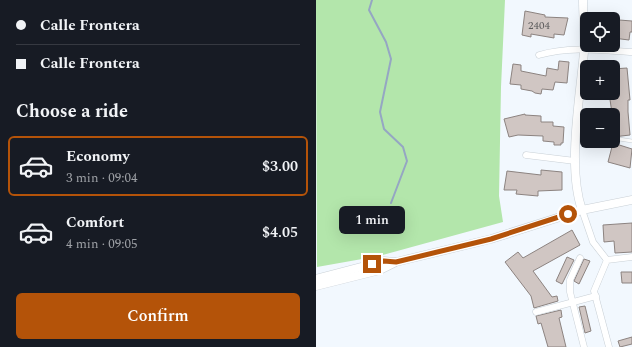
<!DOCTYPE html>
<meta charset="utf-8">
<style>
:root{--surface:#171b24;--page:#242831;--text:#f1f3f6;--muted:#9ea1a6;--line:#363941;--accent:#b45309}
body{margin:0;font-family:Spectral,serif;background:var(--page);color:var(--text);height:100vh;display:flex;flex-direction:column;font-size:15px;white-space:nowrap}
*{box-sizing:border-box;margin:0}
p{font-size:13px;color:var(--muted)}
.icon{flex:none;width:22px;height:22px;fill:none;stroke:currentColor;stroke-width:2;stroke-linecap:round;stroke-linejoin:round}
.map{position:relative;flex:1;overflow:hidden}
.panel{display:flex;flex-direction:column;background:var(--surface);width:316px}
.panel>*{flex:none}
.hud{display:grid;align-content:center;height:88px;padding:0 16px;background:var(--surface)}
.controls{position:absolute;left:264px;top:12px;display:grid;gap:8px}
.controls a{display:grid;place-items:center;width:40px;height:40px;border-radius:6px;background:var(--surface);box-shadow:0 4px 16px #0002;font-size:20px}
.end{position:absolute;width:18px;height:18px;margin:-9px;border:5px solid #b45309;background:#fff;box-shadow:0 0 0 2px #fff}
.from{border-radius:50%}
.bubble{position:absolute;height:28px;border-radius:6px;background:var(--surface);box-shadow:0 4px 16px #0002;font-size:13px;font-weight:600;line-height:28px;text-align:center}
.hud b{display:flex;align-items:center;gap:14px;height:38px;font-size:15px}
.hud b+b{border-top:1px solid var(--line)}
.hud i{width:10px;height:10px;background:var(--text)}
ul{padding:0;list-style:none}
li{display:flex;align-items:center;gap:12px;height:60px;margin:0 8px 6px;padding:0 8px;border:2px solid transparent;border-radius:6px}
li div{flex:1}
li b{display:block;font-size:15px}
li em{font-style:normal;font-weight:600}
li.active{border-color:var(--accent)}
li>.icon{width:36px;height:36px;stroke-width:1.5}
h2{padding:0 16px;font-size:18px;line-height:48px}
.primary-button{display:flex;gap:8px;margin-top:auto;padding:8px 16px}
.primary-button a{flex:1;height:46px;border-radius:6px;background:var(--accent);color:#fff;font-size:16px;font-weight:600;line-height:46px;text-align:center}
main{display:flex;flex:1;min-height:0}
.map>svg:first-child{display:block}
.green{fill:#b3e6ab}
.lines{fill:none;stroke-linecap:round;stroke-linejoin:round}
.stream{stroke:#95a6c3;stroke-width:2}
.building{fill:#d0c6c3;stroke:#8c8380}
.service-casing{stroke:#c9d0d6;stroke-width:4}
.minor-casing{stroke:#c9d0d6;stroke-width:7}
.tertiary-casing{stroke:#c9d0d6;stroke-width:9}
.service{stroke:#fff;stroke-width:3}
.minor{stroke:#fff;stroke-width:6}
.tertiary{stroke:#fff;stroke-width:8}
.route{stroke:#b45309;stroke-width:5}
.labels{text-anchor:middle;stroke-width:3.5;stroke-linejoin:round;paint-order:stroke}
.number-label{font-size:11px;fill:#5c5c5d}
</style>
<main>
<section class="panel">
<div class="hud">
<b><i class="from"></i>Calle Frontera</b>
<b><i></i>Calle Frontera</b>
</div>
<h2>Choose a ride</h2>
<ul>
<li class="active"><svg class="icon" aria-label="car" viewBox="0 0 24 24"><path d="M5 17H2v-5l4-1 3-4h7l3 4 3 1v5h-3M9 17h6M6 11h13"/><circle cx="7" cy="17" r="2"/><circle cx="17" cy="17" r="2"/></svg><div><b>Economy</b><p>3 min · 09:04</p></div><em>$3.00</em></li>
<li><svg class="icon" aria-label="car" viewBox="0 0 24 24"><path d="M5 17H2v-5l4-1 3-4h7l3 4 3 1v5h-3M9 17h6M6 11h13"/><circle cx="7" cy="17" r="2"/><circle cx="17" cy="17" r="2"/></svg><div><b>Comfort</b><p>4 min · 09:05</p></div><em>$4.05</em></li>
</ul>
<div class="primary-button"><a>Confirm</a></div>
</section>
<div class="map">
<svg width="316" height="347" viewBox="0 0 316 347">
<rect width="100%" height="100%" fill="#f2f8fe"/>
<!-- green -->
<path class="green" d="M 0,0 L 189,0 L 185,87 L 183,196 L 187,222 L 63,256 L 1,267 Z"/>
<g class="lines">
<!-- stream -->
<path class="stream" d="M 56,0 L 53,10 L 70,42 L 75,59 L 64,112 L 68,129 L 87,147 L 91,161 L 75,203"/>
</g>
<!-- building -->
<g class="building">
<path d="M 209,11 L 229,15 L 229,17 L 252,18 L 248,35 L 238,34 L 238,38 L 215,34 L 215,37 L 206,35 Z"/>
<path d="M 297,18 L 303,18 L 303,20 L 316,21 L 316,32 L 314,32 L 313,40 L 297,38 Z"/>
<path d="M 243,61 L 253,62 L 251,83 L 239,82 L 237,90 L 226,89 L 225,94 L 219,93 L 216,91 L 205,89 L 205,85 L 194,84 L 197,64 L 205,65 L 205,71 L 230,76 L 231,68 L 242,70 Z"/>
<path d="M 311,68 L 314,100 L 312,100 L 312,112 L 314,135 L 297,137 L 297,113 L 296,113 L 293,93 L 297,93 L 297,69 Z"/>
<path d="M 209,114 L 209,115 L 225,116 L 225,122 L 237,122 L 237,126 L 248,127 L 247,143 L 245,143 L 245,145 L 238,145 L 238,142 L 227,141 L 227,136 L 202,135 L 193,137 L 188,119 Z"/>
<path d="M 297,143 L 316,149 L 314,168 L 292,162 Z"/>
<path d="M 225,170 L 246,172 L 246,190 L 222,191 L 222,196 L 200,194 L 201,190 L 188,190 L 191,171 L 225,175 Z"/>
<path d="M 316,223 L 316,252 L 299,253 L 298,241 L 288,242 L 287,225 Z"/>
<path d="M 256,230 L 264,245 L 217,271 L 236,297 L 241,296 L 242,301 L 218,308 L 215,296 L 189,262 L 202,252 L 207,258 Z"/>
<path d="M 251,257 L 258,260 L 246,284 L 240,281 Z"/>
<path d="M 268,259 L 274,261 L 263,284 L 258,281 Z"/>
<path d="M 305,272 L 316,272 L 316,283 L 306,283 Z"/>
<path d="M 269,306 L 275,331 L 269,333 L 263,307 Z"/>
<path d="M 245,310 L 246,317 L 243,318 L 250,347 L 232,347 L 225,323 L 222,324 L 220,316 Z"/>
<path d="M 316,337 L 316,344 L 304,347 L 302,341 Z"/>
</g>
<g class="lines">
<!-- service casing -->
<g class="service-casing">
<path id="service" d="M 303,139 L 316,141"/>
</g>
<!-- minor casing -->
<g class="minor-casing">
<g id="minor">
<path d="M 223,55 C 253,46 285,50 316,52"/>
<path d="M 210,155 L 259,161"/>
<path d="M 266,210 L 277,242 L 291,260"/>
<path d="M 264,258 L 254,280 L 254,292 L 268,347"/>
<path d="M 220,312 L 280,296"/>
<path d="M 293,347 L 278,291 L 291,260 L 316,257"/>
</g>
</g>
<!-- tertiary casing -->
<g class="tertiary-casing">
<g id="tertiary">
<path d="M 266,210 C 251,167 264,98 268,52 C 269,35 267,17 267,0"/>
<path d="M 0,279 L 68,261 L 79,262"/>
<path d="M 0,286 L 64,270 L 80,262 L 175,239 L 266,210 L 316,200"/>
</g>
</g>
<!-- service -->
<use href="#service" class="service"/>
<!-- minor -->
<use href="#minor" class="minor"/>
<!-- tertiary -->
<use href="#tertiary" class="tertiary"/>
</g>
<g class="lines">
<!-- route -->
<path class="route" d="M 56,264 L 68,261 L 80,262 L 175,239 L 252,214"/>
</g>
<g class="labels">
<!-- number labels -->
<g class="number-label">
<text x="223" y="29">2404</text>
</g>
</g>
</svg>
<div class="controls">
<a><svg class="icon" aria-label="locate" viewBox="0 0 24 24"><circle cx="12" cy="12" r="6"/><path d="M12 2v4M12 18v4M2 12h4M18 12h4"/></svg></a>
<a>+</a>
<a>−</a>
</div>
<i class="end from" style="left:252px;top:214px"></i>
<i class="end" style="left:56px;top:264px"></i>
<div class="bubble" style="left:23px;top:206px;width:66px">1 min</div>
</div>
</main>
